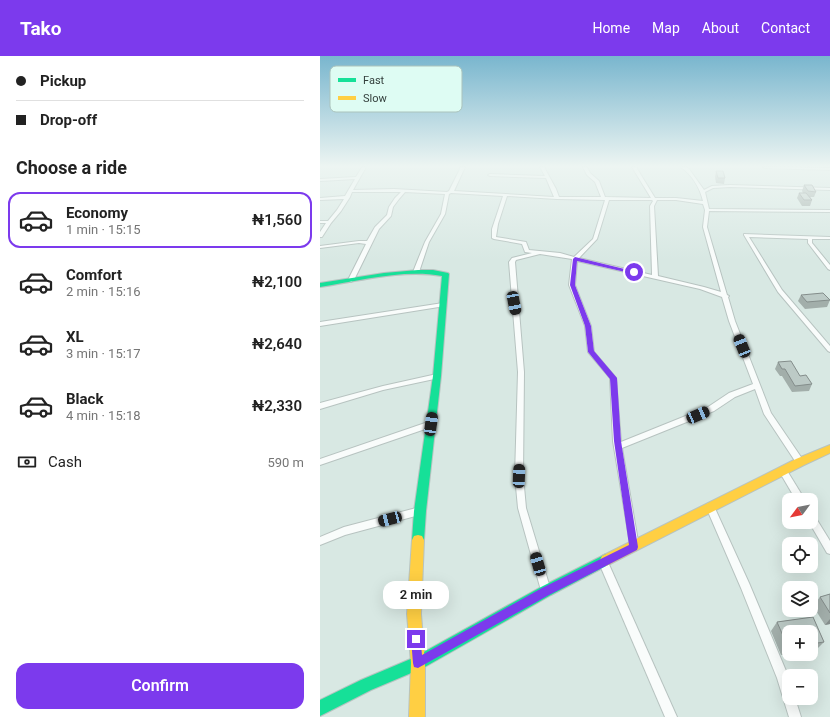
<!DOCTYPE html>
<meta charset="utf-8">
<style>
:root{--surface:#fff;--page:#f6f6f6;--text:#222;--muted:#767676;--line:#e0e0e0;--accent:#7c3aed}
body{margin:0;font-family:Roboto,sans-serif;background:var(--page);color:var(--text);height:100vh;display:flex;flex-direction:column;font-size:15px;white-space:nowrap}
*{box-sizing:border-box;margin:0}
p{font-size:13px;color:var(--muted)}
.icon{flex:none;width:22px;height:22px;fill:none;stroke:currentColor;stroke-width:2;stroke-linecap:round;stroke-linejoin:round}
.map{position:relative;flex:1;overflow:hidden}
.sheet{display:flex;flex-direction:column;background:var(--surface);width:320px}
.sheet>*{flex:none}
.banner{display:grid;align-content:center;height:88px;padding:0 16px;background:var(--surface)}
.needle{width:26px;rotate:238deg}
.fabs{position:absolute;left:462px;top:437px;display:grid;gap:8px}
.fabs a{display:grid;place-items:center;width:36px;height:36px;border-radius:8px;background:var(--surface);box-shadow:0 4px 16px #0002;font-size:20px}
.end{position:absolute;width:18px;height:18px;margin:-9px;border:5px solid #7c3aed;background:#fff;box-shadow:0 0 0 2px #fff}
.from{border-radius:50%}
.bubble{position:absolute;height:28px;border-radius:12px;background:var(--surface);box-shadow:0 4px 16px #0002;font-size:13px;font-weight:600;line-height:28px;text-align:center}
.car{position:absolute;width:12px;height:24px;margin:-12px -6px;border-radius:5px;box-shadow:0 0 3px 1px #0007;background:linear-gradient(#222 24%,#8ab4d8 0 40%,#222 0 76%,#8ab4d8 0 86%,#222 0)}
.banner b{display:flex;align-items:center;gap:14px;height:38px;font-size:15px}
.banner b+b{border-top:1px solid var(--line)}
.banner i{width:10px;height:10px;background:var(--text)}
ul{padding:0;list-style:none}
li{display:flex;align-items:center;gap:12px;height:56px;margin:0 8px 6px;padding:0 8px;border:2px solid transparent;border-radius:12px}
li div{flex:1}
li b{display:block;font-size:15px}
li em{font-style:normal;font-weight:600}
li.current{border-color:var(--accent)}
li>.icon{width:36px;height:36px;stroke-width:1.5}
h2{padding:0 16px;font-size:18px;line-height:48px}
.pay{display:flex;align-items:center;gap:10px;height:44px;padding:0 16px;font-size:15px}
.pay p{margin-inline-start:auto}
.primary-button{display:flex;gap:8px;margin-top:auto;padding:8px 16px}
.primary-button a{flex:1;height:46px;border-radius:12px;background:var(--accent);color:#fff;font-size:16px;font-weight:600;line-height:46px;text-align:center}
header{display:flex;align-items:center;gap:24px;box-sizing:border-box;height:56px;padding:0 20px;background:var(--accent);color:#fff}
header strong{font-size:19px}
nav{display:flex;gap:22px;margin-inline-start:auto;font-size:14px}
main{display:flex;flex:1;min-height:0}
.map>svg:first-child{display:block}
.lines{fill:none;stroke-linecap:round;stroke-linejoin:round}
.street-casing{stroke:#b7c3c0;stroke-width:2}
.fast-casing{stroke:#b7c3c0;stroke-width:2}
.slow-casing{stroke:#b7c3c0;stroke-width:2}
.street{fill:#f9fcfb;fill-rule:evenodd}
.fast{fill:#16e098;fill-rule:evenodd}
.slow{fill:#ffcf43;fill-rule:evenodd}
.wall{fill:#a2aeaa}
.shaded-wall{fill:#848d8b}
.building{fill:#bccac6;stroke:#848d8b}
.route{fill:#7c3aed}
.key{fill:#defcf3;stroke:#abc3bc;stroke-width:1}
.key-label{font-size:11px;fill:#333f3c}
</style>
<header>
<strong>Tako</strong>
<nav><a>Home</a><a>Map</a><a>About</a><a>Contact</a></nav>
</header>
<main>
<section class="sheet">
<div class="banner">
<b><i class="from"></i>Pickup</b>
<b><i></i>Drop-off</b>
</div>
<h2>Choose a ride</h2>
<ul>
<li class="current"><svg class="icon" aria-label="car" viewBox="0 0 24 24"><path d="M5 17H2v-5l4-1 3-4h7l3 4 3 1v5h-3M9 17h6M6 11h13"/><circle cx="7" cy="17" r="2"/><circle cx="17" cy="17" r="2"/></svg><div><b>Economy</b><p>1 min · 15:15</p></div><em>₦1,560</em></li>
<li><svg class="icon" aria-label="car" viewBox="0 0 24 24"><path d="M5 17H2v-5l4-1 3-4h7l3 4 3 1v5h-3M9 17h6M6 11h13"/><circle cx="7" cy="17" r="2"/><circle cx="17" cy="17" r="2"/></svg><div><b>Comfort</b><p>2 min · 15:16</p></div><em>₦2,100</em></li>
<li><svg class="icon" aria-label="car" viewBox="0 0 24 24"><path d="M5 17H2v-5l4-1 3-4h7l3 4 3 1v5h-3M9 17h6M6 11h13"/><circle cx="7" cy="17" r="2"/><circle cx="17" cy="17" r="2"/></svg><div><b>XL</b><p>3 min · 15:17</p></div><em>₦2,640</em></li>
<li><svg class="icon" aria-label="car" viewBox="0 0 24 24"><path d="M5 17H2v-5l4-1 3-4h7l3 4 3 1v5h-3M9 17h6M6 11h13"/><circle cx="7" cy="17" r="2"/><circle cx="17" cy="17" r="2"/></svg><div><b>Black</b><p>4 min · 15:18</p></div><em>₦2,330</em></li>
</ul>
<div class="pay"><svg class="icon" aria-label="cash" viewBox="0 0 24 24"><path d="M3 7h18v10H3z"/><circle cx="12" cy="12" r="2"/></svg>Cash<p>590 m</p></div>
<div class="primary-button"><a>Confirm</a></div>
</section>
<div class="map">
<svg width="510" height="661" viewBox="0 0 510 661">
<rect width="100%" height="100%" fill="#d8e8e3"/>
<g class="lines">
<!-- street casing -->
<g class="street-casing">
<g id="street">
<path d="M 42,111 L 46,111 L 33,134 L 74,133 L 127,136 L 129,135 L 141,111 L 145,111 L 134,135 L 234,141 L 226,122 L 170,120 L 168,119 L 170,118 L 225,120 L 220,111 L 224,111 L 236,133 L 239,141 L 281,141 L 275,126 L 267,119 L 263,111 L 267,111 L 270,117 L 279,125 L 285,141 L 331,142 L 312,111 L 316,111 L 335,142 L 356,142 L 383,145 C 380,132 372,119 361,111 L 366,111 L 369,113 L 384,134 L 392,130 L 410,129 L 510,132 L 510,134 L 410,131 L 393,132 L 385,136 L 389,153 L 510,154 L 510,156 L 389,155 L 387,171 L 407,239 L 409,240 L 408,241 L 415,265 L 451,357 L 483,404 L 484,406 L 483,408 L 480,409 L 477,408 L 444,358 L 435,333 L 415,341 L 394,355 L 302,392 L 319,491 L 317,494 L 314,495 L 311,494 L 293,385 L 290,322 L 268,296 L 265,270 L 249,229 L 252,203 L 220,198 L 196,204 L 195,206 L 204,316 L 203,420 L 206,452 L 231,535 L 230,538 L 226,540 L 222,538 L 198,452 L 195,420 L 198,316 L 189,206 L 192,202 L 212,197 L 205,196 L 202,188 L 174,183 L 172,182 L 172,173 L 183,140 L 131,137 L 129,138 L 125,158 L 109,186 L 99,216 L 98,217 L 94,217 L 93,216 L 105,186 L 121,158 L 125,138 L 85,136 L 79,143 L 73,151 L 71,160 L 59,173 L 34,224 L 31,226 L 29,225 L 28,224 L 46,188 L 39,187 L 0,192 L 0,190 L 39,185 L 47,185 L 55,171 L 67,159 L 69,151 L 75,142 L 81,136 L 32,136 L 30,141 L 21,155 L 11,167 L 2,181 L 0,181 L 0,176 L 6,167 L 0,167 L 0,165 L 8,165 L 17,154 L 24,143 L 0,144 L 0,142 L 25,140 L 35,123 L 0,125 L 0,123 L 36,121 ZM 187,140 L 237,143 L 285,144 L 273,183 L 254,201 L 240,197 L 209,194 L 206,186 L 176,181 L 178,168 ZM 289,144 L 332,144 L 333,145 L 330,150 L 332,219 L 259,202 L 277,183 ZM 337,144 L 356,144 L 383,148 L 385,154 L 383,171 L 401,236 L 384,231 L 338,220 L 334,150 ZM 257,205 L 380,233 L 402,241 L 409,265 L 433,328 L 409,337 L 388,351 L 301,386 L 296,322 L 274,296 L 271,270 L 255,229 Z"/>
<path d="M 443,111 L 510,112 L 510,114 L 445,112 Z"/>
<path d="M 424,178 L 510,181 L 510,183 L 492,183 L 492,187 L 510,209 L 510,214 L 508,213 L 488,187 L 488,183 L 429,181 L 462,234 L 510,290 L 510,296 L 508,295 L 458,236 L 424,179 Z"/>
<path d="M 123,247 L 126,249 L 125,250 L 0,270 L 0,266 Z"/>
<path d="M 117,318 L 119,318 L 120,320 L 119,322 L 63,334 L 0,353 L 0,347 L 63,330 Z"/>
<path d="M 111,365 L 114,366 L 115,368 L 114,370 L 0,409 L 0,403 Z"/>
<path d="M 463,412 L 466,413 L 485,444 L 476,444 L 459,415 L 460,413 Z"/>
<path d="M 390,447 L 393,448 L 429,527 L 469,622 L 469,642 L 475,642 L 481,661 L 469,661 L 457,622 L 421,532 L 386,451 L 387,448 Z"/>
<path d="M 100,451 L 103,452 L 104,455 L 103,458 L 25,479 L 0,489 L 0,481 L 24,471 Z"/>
<path d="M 491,458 L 494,459 L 510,485 L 510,498 L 507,497 L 489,466 L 491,466 Z"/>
<path d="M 284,502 L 287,504 L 357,661 L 345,661 L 279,507 L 281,504 Z"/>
</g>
</g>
<!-- fast casing -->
<g class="fast-casing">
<g id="fast">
<path d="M 98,214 L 113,214 L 128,217 L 129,218 L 121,320 L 106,455 L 104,484 L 102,488 L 98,489 L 94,488 L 92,484 L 94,455 L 113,320 L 122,220 C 82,213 40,225 0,231 L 0,227 L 64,217 Z"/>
<path d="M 286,498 L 290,500 L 292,504 L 290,508 L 231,539 L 103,612 L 51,634 L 0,660 L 0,644 L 41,624 L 93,602 L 221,531 Z"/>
</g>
</g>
<!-- slow casing -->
<g class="slow-casing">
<g id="slow">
<path d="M 510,389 L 510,397 L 484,409 L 290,508 L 286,510 L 282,508 L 280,504 L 282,500 L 476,403 Z"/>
<path d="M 98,479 L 102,480 L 104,484 L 101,558 L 105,607 L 105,661 L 89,661 L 91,607 L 87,558 L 92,484 L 94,480 Z"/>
</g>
</g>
<!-- street -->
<use href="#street" class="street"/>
<!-- fast -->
<use href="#fast" class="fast"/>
<!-- slow -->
<use href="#slow" class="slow"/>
</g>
<!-- wall -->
<g class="wall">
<path d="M 396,115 L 405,122 L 404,128 L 396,127 L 395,121 Z"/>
<path d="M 484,129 L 496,136 L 494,141 L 490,141 L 492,144 L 490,150 L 482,150 L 477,142 L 479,137 L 483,137 L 482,135 Z"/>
<path d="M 481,239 L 510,244 L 507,251 L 485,253 L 478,245 Z"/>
<path d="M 458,306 L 480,320 L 492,328 L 489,335 L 472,336 L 462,320 L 460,320 L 455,313 Z"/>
<path d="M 510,538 L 510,568 L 505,569 L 493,550 L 500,541 Z"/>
<path d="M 493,561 L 504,586 L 496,594 L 491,595 L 491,576 L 469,576 L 469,598 L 461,599 L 451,575 L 457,566 Z"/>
</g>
<!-- shaded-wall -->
<path class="shaded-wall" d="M 510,563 L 510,568 L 505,569 Z"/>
<!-- building -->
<g class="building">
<path d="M 396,115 L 403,115 L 405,122 L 398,122 Z"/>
<path d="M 484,129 L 492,129 L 496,136 L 488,135 Z"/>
<path d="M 479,137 L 486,137 L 492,144 L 484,144 Z"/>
<path d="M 503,237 L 510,244 L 487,246 L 481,239 Z"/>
<path d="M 471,305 L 480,320 L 486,319 L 492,328 L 475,330 L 465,313 L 462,313 L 458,306 Z"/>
<path d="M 510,538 L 510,557 L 500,541 Z"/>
<path d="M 493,561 L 504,586 L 491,588 L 491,576 L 469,576 L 469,591 L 468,591 L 457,566 Z"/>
</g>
<!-- sky -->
<linearGradient id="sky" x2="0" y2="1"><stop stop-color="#79b6ce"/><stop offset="0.54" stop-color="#edf5f2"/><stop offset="1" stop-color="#edf5f2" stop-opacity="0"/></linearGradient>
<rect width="510" height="204" fill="url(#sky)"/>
<!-- route -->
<path class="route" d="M 255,201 L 317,216 L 314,218 L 257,205 L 255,229 L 271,270 L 274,295 L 297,322 L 301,385 L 318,491 L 317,494 L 229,539 L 98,612 L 94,611 L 93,607 L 91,583 L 92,579 L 96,578 L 100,579 L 102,599 L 222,532 L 309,489 L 294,385 L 290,323 L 268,296 L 265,270 L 250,229 L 253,203 Z"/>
<!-- legend -->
<rect x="10" y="10" width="132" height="46" rx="6" class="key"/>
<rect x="18" y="22" width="18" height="4" fill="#16e098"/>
<rect x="18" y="40" width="18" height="4" fill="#ffcf43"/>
<g class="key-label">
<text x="43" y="28">Fast</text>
<text x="43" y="46">Slow</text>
</g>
</svg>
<div class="fabs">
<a><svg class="needle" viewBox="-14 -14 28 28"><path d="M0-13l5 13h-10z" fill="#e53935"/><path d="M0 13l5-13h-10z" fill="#767676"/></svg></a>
<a><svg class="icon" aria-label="locate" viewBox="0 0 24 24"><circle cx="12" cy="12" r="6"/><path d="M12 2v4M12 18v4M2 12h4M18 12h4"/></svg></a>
<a><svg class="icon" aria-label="layers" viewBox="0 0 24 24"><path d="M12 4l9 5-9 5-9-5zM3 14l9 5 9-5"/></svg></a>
<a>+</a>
<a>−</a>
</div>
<i class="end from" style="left:314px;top:216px"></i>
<i class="end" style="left:96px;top:583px"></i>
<div class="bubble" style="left:63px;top:525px;width:66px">2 min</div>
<i class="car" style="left:194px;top:247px;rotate:169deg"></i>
<i class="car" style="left:422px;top:290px;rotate:338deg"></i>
<i class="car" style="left:378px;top:359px;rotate:67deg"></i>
<i class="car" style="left:111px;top:368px;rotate:8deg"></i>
<i class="car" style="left:199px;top:420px;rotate:2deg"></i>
<i class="car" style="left:70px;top:463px;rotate:255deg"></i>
<i class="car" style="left:218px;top:508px;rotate:344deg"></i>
</div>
</main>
